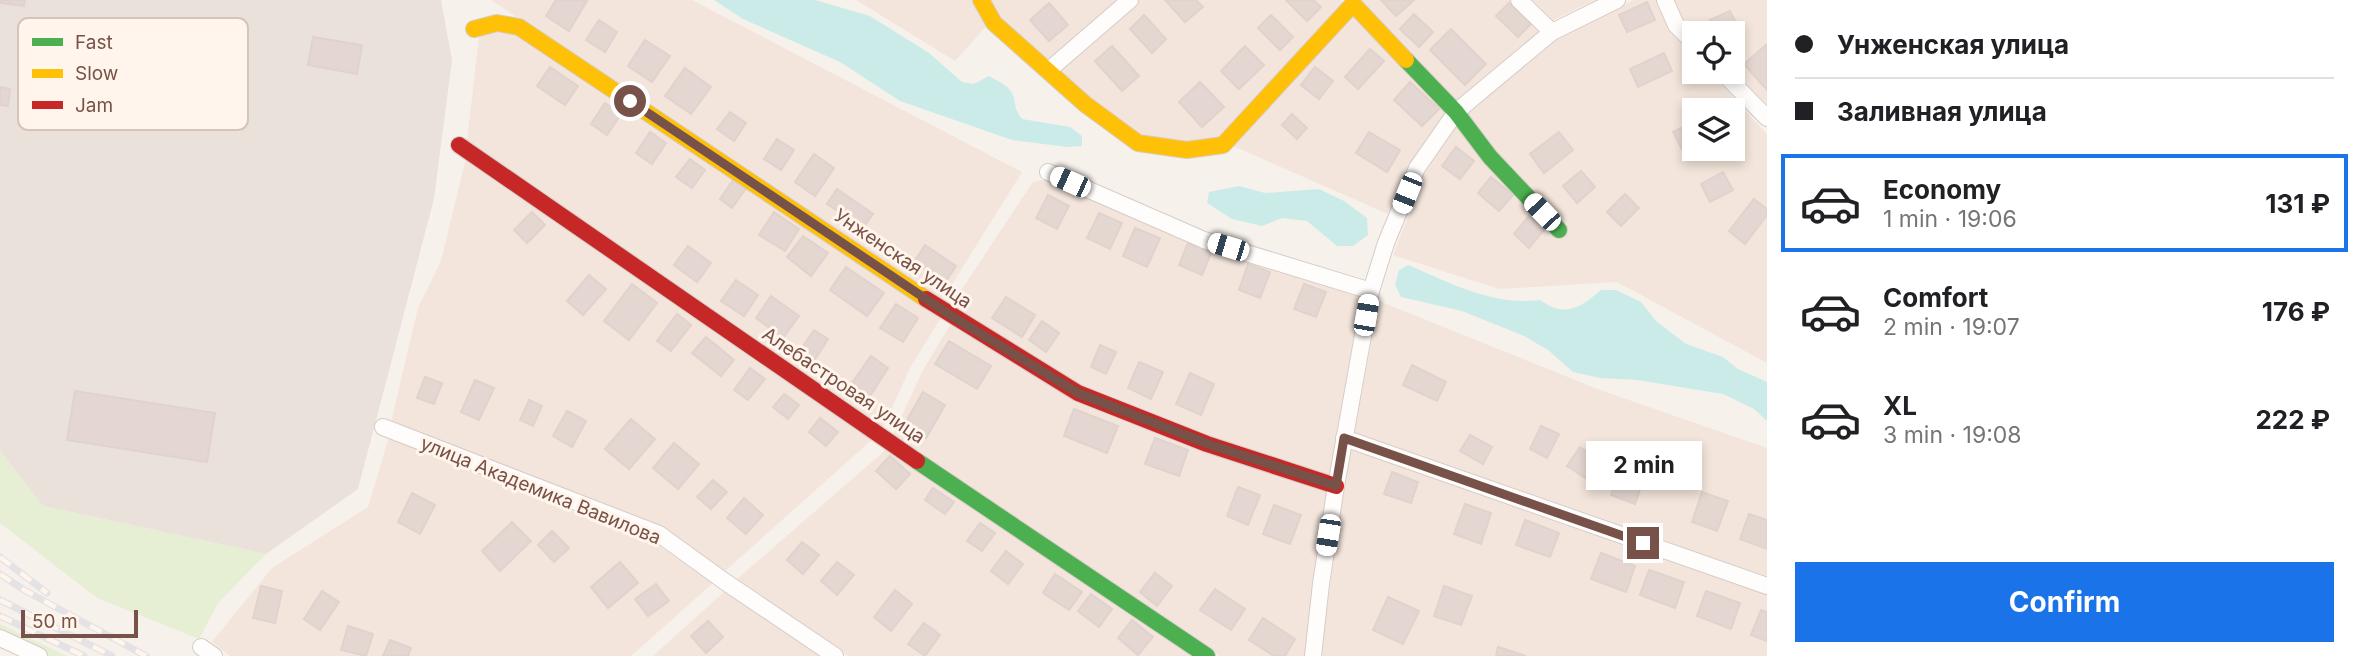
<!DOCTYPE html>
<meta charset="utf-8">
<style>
:root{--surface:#fff;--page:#f6f6f6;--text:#202124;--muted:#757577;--line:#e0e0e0;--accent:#1a73e8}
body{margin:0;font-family:Inter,sans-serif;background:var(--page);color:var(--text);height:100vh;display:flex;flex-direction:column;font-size:26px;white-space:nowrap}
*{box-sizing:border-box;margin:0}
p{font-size:23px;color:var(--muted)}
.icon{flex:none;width:38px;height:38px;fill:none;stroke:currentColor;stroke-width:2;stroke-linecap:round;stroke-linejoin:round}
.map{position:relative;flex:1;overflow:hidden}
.panel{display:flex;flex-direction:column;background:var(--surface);width:595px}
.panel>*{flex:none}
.top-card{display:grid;align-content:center;height:154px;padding:0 28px;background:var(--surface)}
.fabs{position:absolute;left:1682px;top:21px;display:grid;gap:14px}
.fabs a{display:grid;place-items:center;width:63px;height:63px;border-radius:0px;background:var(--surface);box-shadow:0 4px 10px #0003;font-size:35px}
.scale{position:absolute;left:21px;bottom:18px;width:117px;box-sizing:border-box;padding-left:7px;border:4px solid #785248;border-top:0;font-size:19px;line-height:24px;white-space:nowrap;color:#785248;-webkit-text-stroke:5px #fff5ec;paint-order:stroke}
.end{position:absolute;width:32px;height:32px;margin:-16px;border:9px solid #785248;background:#fff;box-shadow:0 0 0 4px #fff}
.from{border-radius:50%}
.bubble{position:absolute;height:49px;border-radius:0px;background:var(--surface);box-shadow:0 4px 10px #0003;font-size:23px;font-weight:700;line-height:49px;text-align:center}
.car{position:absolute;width:21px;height:42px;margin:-21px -10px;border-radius:9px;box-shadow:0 0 5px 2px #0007;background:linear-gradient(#fff 24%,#345 0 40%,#fff 0 76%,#345 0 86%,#fff 0)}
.top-card b{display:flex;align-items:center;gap:24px;height:66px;font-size:26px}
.top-card b+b{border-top:2px solid var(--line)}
.top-card i{width:18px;height:18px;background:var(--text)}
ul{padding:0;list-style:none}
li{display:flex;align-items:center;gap:21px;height:98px;margin:0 14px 10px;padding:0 14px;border:4px solid transparent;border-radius:0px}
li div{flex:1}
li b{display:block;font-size:26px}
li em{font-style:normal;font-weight:700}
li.active{border-color:var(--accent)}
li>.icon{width:63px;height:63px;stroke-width:1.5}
.primary-button{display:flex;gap:14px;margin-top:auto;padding:14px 28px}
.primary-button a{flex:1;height:80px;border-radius:0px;background:var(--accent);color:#fff;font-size:28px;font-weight:700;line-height:80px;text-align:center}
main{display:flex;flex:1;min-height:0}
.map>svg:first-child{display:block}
.residential{fill:#f3e5db;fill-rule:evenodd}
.industrial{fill:#ebe1db}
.green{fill:#e6eed4}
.water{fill:#cbebe9}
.building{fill:#e4d7d2;stroke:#e0d2cc;stroke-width:2}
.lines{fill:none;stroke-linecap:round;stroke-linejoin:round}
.street-casing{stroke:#d6ccc8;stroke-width:18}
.fast-casing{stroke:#d7ccc7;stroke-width:18}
.slow-casing{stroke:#d7ccc7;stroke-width:18}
.jam-casing{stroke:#d7ccc7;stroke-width:18}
.street{stroke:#fefdfc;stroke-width:16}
.fast{stroke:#4caf50;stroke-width:16}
.slow{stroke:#ffc107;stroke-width:16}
.jam{stroke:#c62828;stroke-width:16}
.rail-casing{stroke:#e4e2e5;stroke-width:7}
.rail{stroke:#fff5ec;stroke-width:4.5;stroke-dasharray:13;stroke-linecap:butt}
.route{stroke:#785248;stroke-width:9}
.labels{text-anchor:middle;stroke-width:6;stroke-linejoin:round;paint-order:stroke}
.street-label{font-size:19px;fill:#785248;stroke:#fff5ec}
.key{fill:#fff5ec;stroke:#d6c4bb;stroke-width:2}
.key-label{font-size:19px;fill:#785248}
</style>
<main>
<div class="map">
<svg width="1767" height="656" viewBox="0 0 1767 656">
<rect width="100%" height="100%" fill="#f7f1eb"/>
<!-- residential -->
<g class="residential">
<path d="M 491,0 L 692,0 L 1022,172 L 941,302 Z"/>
<path d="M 856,0 L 975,0 L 988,24 L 955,61 Z"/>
<path d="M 987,0 L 1122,0 L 1049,62 L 997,18 Z"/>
<path d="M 1138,0 L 1341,0 L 1344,4 L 1219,136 L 1187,143 L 1140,135 L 1093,101 L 1058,68 Z"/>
<path d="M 1359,0 L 1511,0 L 1542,31 L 1456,101 Z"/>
<path d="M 1533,0 L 1595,0 L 1553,20 Z"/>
<path d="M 1634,0 L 1656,0 L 1671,31 L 1694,56 L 1694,72 L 1709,72 L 1767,134 L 1767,363 L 1617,282 L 1499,289 L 1393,255 L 1426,172 L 1465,115 L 1555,38 ZM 1694,110 L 1732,110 L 1732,149 L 1694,149 Z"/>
<path d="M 1672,0 L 1767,0 L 1767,108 L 1732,72 L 1732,33 L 1694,33 L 1683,21 Z"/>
<path d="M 1354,14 L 1448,112 L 1410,164 L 1388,214 L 1233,146 Z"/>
<path d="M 496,29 L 520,33 L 942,316 L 911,366 L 882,429 L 467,141 L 479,36 Z"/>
<path d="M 466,158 L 876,436 L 724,572 L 391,422 L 418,308 L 441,261 Z"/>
<path d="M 1050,178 L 1363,294 L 1332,478 L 1206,437 L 1079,385 L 950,307 L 1033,182 Z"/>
<path d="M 1379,301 L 1600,390 L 1767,448 L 1767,579 L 1354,435 Z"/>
<path d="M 952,322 L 1075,399 L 1329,489 L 1306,656 L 1219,656 L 893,435 L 923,370 Z"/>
<path d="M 389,437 L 656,544 L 713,583 L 631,656 L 230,656 L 212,642 L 272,568 L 368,507 Z"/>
<path d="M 1350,445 L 1767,592 L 1767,656 L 1320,656 Z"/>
<path d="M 888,448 L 1197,656 L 848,656 L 736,580 Z"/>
<path d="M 725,591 L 823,656 L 653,656 Z"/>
</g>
<!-- industrial -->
<path class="industrial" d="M 0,0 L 441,0 L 452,60 L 434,199 L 358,489 L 266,554 L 43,506 L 0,451 Z"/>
<!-- green -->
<g class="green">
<path d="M 0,451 L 43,506 L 266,554 L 218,603 L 199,639 L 97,598 L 0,523 Z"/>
<path d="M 0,624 L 67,656 L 47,656 L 0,633 Z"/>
</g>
<!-- water -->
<g class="water">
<path d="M 714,0 L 815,0 L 870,16 L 929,53 L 962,82 L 974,84 L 989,76 C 997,81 1007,84 1012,93 C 1017,103 1012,106 1022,119 L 1070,127 L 1082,136 L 1082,146 L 1067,147 L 1012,140 L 900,101 L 840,62 L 743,19 Z"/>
<path d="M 1239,186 L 1265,193 L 1319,189 L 1344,201 L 1367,218 L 1368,235 L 1353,246 L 1337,246 L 1307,221 L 1282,218 L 1262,226 L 1232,219 L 1207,203 L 1209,192 Z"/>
<path d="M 1408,265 C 1451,283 1492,306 1540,300 C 1565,318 1580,308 1601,290 L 1616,290 L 1641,302 L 1656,321 L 1686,344 L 1723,357 L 1738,369 L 1767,382 L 1767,421 L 1754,409 L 1723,394 L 1637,380 L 1600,378 L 1573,372 L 1548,350 L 1524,336 L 1462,311 L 1401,297 L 1395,285 L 1399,270 Z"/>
</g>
<!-- building -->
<g class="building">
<path d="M 0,0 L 25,0 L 24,6 L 0,3 Z"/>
<path d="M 556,0 L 587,1 L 569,31 L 546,16 Z"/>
<path d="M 1165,0 L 1196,0 L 1203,7 L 1185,22 Z"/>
<path d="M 1286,0 L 1313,0 L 1321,7 L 1307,21 Z"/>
<path d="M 1381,0 L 1414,0 L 1396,16 Z"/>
<path d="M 1647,2 L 1655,20 L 1627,32 L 1619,15 Z"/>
<path d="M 1049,3 L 1068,25 L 1049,41 L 1030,20 Z"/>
<path d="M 1509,3 L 1531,24 L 1518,37 L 1496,16 Z"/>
<path d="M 1730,11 L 1741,33 L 1732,37 L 1732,33 L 1716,33 L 1710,20 Z"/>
<path d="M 1414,14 L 1433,32 L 1419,47 L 1400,29 Z"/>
<path d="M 1144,15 L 1166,39 L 1152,53 L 1130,29 Z"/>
<path d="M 1271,15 L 1293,37 L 1280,50 L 1258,28 Z"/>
<path d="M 599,20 L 617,32 L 605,52 L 586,40 Z"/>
<path d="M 1451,29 L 1486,64 L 1465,85 L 1430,50 Z"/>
<path d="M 313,37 L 362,45 L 357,74 L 308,65 Z"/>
<path d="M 645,40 L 670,56 L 652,82 L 628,66 Z"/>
<path d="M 1767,44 L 1767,90 L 1744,64 Z"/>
<path d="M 1112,46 L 1139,76 L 1122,91 L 1095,61 Z"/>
<path d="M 1245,46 L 1264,65 L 1239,89 L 1221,71 Z"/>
<path d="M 1370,49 L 1384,61 L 1358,89 L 1345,77 Z"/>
<path d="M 1664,53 L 1672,71 L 1638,87 L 1630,69 Z"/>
<path d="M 550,67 L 578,86 L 565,105 L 537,86 Z"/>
<path d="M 1315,67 L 1333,81 L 1319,99 L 1301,85 Z"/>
<path d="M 685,68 L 711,87 L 691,114 L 665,96 Z"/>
<path d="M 1200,82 L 1224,107 L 1202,127 L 1179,102 Z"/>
<path d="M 1410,82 L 1439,109 L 1422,126 L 1394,100 Z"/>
<path d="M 0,87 L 10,89 L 8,106 L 0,105 Z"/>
<path d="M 605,103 L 621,114 L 607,135 L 591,124 Z"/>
<path d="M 730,112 L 746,123 L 734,141 L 717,129 Z"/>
<path d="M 1292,114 L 1307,128 L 1297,139 L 1282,125 Z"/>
<path d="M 1694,122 L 1694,148 L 1684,153 L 1673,132 Z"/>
<path d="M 650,132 L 666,143 L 652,164 L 636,153 Z"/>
<path d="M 1369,132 L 1400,150 L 1387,172 L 1356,153 Z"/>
<path d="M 1559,132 L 1573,150 L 1544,173 L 1530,154 Z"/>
<path d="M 777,139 L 794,150 L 781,170 L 764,159 Z"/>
<path d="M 1456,147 L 1474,161 L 1460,179 L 1442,166 Z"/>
<path d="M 814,154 L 834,168 L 815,196 L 795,182 Z"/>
<path d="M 690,159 L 705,170 L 692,188 L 676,177 Z"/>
<path d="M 1581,171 L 1595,187 L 1577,203 L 1563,186 Z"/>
<path d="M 1723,172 L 1733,190 L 1710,202 L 1701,184 Z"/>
<path d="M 1491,177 L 1513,195 L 1499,211 L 1478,193 Z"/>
<path d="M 734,179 L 746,188 L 732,208 L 720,199 Z"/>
<path d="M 837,189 L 873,214 L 863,228 L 827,204 Z"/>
<path d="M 1625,194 L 1639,208 L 1621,226 L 1607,212 Z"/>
<path d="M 1048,195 L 1069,206 L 1057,229 L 1036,218 Z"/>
<path d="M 1754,199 L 1767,209 L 1767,215 L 1745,244 L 1729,231 Z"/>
<path d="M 532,212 L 545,225 L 527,243 L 514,230 Z"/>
<path d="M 774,212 L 799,229 L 785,251 L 759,235 Z"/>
<path d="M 1099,213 L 1122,223 L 1110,249 L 1087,238 Z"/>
<path d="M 1529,216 L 1545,229 L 1529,248 L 1514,234 Z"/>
<path d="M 1135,228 L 1160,238 L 1147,267 L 1123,256 Z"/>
<path d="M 803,236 L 828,253 L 811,276 L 787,257 Z"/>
<path d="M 1188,243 L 1211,253 L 1202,275 L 1179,265 Z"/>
<path d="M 925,245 L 956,266 L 945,283 L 914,262 Z"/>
<path d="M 688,246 L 711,263 L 697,282 L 674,265 Z"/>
<path d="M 1248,264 L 1270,272 L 1260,298 L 1239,290 Z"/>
<path d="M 846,267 L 884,293 L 867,316 L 830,290 Z"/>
<path d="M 589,275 L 606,289 L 583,315 L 567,301 Z"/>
<path d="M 736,280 L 758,295 L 744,316 L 721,301 Z"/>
<path d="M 632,284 L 657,303 L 629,340 L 604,321 Z"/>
<path d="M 1304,284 L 1326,292 L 1316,317 L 1294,309 Z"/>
<path d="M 771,296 L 799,316 L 783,338 L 756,318 Z"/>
<path d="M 1006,297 L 1035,315 L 1022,337 L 992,318 Z"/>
<path d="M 896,304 L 918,318 L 903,342 L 880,328 Z"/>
<path d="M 677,314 L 691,325 L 671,351 L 657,341 Z"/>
<path d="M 1042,321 L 1059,333 L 1046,352 L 1029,340 Z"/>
<path d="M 814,330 L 828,339 L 814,361 L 799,352 Z"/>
<path d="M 706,337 L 734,360 L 721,376 L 692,353 Z"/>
<path d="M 949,341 L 991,366 L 977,389 L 935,364 Z"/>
<path d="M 1100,345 L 1116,352 L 1106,374 L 1091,367 Z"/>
<path d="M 871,356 L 888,368 L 870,396 L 852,383 Z"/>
<path d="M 1139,362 L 1163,372 L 1151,399 L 1128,388 Z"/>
<path d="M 1412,365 L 1446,382 L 1437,401 L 1403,385 Z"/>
<path d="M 750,368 L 765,379 L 748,400 L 734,390 Z"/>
<path d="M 1190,373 L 1214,384 L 1201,415 L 1176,404 Z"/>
<path d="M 425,377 L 442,383 L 434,404 L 417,398 Z"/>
<path d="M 475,380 L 494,388 L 479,420 L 461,412 Z"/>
<path d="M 75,391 L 215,413 L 207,462 L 67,440 Z"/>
<path d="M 923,392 L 945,405 L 926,438 L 904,425 Z"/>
<path d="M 784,394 L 799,405 L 788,419 L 773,407 Z"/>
<path d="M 529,400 L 542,406 L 533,426 L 520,420 Z"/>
<path d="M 1074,409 L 1118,426 L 1107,453 L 1064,436 Z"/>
<path d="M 567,411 L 586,421 L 572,447 L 553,436 Z"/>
<path d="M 820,418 L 838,432 L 826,446 L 809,432 Z"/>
<path d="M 631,419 L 655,439 L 629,469 L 605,449 Z"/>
<path d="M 1541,426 L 1559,434 L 1547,458 L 1530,449 Z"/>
<path d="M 1470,435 L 1492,447 L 1483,464 L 1460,451 Z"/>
<path d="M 1155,438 L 1188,450 L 1179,476 L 1145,464 Z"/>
<path d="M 674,443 L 699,464 L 678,489 L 653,468 Z"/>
<path d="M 1580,447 L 1609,466 L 1596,485 L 1567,466 Z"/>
<path d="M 890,456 L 910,474 L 896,489 L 876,471 Z"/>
<path d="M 1622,466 L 1645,475 L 1635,504 L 1611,495 Z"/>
<path d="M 1392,472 L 1418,482 L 1411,503 L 1384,494 Z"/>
<path d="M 713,480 L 727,492 L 711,509 L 697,497 Z"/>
<path d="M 1238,487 L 1260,495 L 1248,525 L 1227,516 Z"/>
<path d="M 933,488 L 954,502 L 945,514 L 925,500 Z"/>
<path d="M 1702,492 L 1728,501 L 1717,531 L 1692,522 Z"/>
<path d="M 412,493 L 435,505 L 420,534 L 398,522 Z"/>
<path d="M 744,498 L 763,515 L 746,534 L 727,518 Z"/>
<path d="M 1465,504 L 1491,513 L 1481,544 L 1454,534 Z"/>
<path d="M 1274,505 L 1301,515 L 1290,544 L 1263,534 Z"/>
<path d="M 1749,514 L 1767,520 L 1767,549 L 1740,539 Z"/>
<path d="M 1525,520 L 1559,533 L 1550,557 L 1516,545 Z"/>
<path d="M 512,522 L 531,541 L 500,571 L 482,551 Z"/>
<path d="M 980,523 L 995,533 L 982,551 L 967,541 Z"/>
<path d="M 552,531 L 569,548 L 554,562 L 538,545 Z"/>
<path d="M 802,542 L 819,555 L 803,574 L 787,560 Z"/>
<path d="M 1006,551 L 1023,564 L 1008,584 L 991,571 Z"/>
<path d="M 1601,553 L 1635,566 L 1626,592 L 1591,579 Z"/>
<path d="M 620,562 L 638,583 L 608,608 L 591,587 Z"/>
<path d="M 837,562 L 854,575 L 837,595 L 821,581 Z"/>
<path d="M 1649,570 L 1684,582 L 1675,608 L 1640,595 Z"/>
<path d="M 1155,573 L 1172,586 L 1157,606 L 1140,592 Z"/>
<path d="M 1055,574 L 1082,592 L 1069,610 L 1043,593 Z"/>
<path d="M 656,584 L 669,601 L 648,616 L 635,599 Z"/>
<path d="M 261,586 L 282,591 L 275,623 L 253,618 Z"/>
<path d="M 1444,586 L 1472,596 L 1461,625 L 1434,616 Z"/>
<path d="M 1215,589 L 1245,609 L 1231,630 L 1200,610 Z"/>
<path d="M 895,590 L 912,604 L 891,631 L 874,617 Z"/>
<path d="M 322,591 L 339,602 L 320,630 L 304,619 Z"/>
<path d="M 1706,591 L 1740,603 L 1731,629 L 1697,616 Z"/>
<path d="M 1091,594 L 1112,609 L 1099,627 L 1078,611 Z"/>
<path d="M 1388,597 L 1419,611 L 1403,644 L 1373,630 Z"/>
<path d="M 1761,610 L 1767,612 L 1767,641 L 1751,635 Z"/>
<path d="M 1263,618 L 1295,639 L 1285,656 L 1274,656 L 1249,640 Z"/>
<path d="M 1132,620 L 1153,637 L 1138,655 L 1118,638 Z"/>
<path d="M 708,621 L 723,637 L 706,653 L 691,636 Z"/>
<path d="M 924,623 L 940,635 L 925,656 L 908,644 Z"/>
<path d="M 348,626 L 373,634 L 366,656 L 341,650 Z"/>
<path d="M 390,640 L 411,648 L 408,656 L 383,656 Z"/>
<path d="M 1498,647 L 1526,656 L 1496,656 Z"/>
</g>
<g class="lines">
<!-- street casing -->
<g class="street-casing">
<g id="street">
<path d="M 1519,0 L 1552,32"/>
<path d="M 1665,0 L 1676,25 L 1694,43"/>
<path d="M 1049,70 L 1130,0"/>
<path d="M 1722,72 L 1767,118"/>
<path d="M 1048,172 L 1204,240 L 1371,291"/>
<path d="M 383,427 L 659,534 L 724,581 L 835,656"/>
<path d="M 1344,438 L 1767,586"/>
<path d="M 0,638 L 39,656"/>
<path d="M 201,647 L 214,656"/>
<path d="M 1313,656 L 1321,584 L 1336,486 L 1371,291 L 1386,243 L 1417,168 L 1456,112 L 1552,32 L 1617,0"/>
</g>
</g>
<!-- fast casing -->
<g class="fast-casing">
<g id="fast">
<path d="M 1406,60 L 1456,112 L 1490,157 L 1559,230"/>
<path d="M 917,461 L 1207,656"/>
</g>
</g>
<!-- slow casing -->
<g class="slow-casing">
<g id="slow">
<path d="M 981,0 L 994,23 L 1085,104 L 1138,143 L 1187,150 L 1223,145 L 1353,4 L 1406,60"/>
<path d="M 474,29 L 497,23 L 519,27 L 926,299"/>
</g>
</g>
<!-- jam casing -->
<g class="jam-casing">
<g id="jam">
<path d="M 459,145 L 917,461"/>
<path d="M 926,299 L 1078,393 L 1207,444 L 1336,486"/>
</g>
</g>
<!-- street -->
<use href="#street" class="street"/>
<!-- fast -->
<use href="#fast" class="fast"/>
<!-- slow -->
<use href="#slow" class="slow"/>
<!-- jam -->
<use href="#jam" class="jam"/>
<!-- rail casing -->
<g class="rail-casing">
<g id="rail">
<path d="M 0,557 L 47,593"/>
<path d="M 0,574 L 24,590 L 146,656"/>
<path d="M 0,600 L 112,656"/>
<path d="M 0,616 L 84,656"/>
</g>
</g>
<!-- rail -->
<use href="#rail" class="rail"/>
</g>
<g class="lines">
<!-- route -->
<path class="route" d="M 630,101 L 950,315 L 1078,393 L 1208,444 L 1336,486 L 1344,438 L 1643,543"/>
</g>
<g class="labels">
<!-- street labels -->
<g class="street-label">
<text transform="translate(903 258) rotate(34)" y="7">Унженская улица</text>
<text transform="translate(844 385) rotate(34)" y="7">Алебастровая улица</text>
<text transform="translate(541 490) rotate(22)" y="7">улица Академика Вавилова</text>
</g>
</g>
<!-- legend -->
<rect x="18" y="18" width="230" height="112" rx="10" class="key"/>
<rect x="32" y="38" width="31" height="8" fill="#4caf50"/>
<rect x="32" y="69" width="31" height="9" fill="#ffc107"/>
<rect x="32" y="101" width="31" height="8" fill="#c62828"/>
<g class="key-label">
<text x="75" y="49">Fast</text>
<text x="75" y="80">Slow</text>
<text x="75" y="112">Jam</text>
</g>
</svg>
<div class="fabs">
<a><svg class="icon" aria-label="locate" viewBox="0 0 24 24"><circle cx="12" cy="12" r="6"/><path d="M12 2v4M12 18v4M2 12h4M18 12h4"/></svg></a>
<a><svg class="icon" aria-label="layers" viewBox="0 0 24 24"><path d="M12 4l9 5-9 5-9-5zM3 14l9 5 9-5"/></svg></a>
</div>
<div class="scale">50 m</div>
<i class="end from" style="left:630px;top:101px"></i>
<i class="end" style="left:1643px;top:543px"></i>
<div class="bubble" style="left:1586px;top:441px;width:116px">2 min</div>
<i class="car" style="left:1070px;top:182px;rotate:294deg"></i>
<i class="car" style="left:1407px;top:193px;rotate:202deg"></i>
<i class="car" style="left:1542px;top:212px;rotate:316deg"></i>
<i class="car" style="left:1228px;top:247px;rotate:287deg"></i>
<i class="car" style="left:1366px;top:315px;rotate:10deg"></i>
<i class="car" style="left:1328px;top:535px;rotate:189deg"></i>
</div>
<section class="panel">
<div class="top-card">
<b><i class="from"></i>Унженская улица</b>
<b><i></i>Заливная улица</b>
</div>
<ul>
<li class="active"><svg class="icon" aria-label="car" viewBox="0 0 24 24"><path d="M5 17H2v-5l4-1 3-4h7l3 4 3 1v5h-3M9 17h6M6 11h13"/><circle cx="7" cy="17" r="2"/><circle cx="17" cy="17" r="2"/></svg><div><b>Economy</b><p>1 min · 19:06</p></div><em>131 ₽</em></li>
<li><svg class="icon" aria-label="car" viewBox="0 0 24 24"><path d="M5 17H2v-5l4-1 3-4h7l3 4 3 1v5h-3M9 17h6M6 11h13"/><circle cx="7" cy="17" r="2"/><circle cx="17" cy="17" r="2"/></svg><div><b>Comfort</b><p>2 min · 19:07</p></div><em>176 ₽</em></li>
<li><svg class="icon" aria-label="car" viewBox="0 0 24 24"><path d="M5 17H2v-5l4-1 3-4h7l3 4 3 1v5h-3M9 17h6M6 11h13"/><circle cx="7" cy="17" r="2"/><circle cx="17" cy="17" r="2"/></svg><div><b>XL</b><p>3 min · 19:08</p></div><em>222 ₽</em></li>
</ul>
<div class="primary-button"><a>Confirm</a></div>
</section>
</main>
